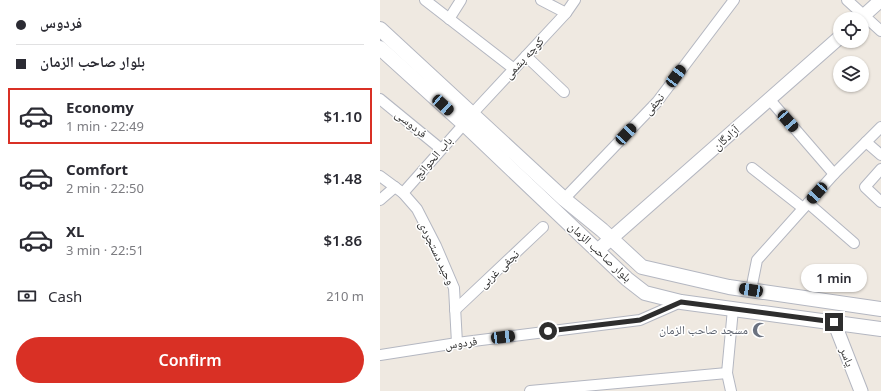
<!DOCTYPE html>
<meta charset="utf-8">
<style>
:root{--surface:#fff;--page:#f2f2f3;--text:#2b2b33;--muted:#7c7c81;--line:#e1e1e2;--accent:#d93025}
body{margin:0;font-family:"Noto Sans","Noto Naskh Arabic",sans-serif;background:var(--page);color:var(--text);height:100vh;display:flex;flex-direction:column;font-size:15px;white-space:nowrap}
*{box-sizing:border-box;margin:0}
p{font-size:13px;color:var(--muted)}
.icon{flex:none;width:22px;height:22px;fill:none;stroke:currentColor;stroke-width:2;stroke-linecap:round;stroke-linejoin:round}
.map{position:relative;flex:1;overflow:hidden}
.side{display:flex;flex-direction:column;background:var(--surface);width:380px}
.side>*{flex:none}
.top-card{display:grid;align-content:center;height:88px;padding:0 16px;background:var(--surface)}
.controls{position:absolute;left:453px;top:12px;display:grid;gap:8px}
.controls a{display:grid;place-items:center;width:36px;height:36px;border-radius:50%;background:var(--surface);box-shadow:0 1px 3px #0004;font-size:20px}
.end{position:absolute;width:18px;height:18px;margin:-9px;border:5px solid #2e2e2e;background:#fff;box-shadow:0 0 0 2px #fff}
.from{border-radius:50%}
.bubble{position:absolute;height:28px;border-radius:14px;background:var(--surface);box-shadow:0 1px 3px #0004;font-size:13px;font-weight:600;line-height:28px;text-align:center}
.car{position:absolute;width:12px;height:24px;margin:-12px -6px;border-radius:5px;box-shadow:0 0 3px 1px #0007;background:linear-gradient(#222 24%,#8ab4d8 0 40%,#222 0 76%,#8ab4d8 0 86%,#222 0)}
.top-card b{display:flex;align-items:center;gap:14px;height:38px;font-size:15px}
.top-card b+b{border-top:1px solid var(--line)}
.top-card i{width:10px;height:10px;background:var(--text)}
ul{padding:0;list-style:none}
li{display:flex;align-items:center;gap:12px;height:56px;margin:0 8px 6px;padding:0 8px;border:2px solid transparent;border-radius:0px}
li div{flex:1}
li b{display:block;font-size:15px}
li em{font-style:normal;font-weight:600}
li.on{border-color:var(--accent)}
li>.icon{width:36px;height:36px;stroke-width:1.5}
.pay{display:flex;align-items:center;gap:10px;height:44px;padding:0 16px;font-size:15px}
.pay p{margin-inline-start:auto}
.cta{display:flex;gap:8px;margin-top:auto;padding:8px 16px}
.cta a{flex:1;height:46px;border-radius:24px;background:var(--accent);color:#fff;font-size:16px;font-weight:600;line-height:46px;text-align:center}
main{display:flex;flex:1;min-height:0}
.map>svg:first-child{display:block}
.lines{fill:none;stroke-linecap:round;stroke-linejoin:round}
.minor-casing{stroke:#b4b7c1;stroke-width:12}
.tertiary-casing{stroke:#b4b7c1;stroke-width:15}
.secondary-casing{stroke:#b4b7c1;stroke-width:16}
.minor{stroke:#fff;stroke-width:10}
.tertiary{stroke:#fff;stroke-width:13}
.secondary{stroke:#fff;stroke-width:14}
.route{stroke:#2e2e2e;stroke-width:5}
.labels{text-anchor:middle;stroke-width:3;stroke-linejoin:round;paint-order:stroke}
.street-label{font-size:12px;fill:#2e2e2e;stroke:#fff}
.worship-label{font-size:12px;fill:#5b616d;stroke:#fff;text-anchor:end}
</style>
<main>
<section class="side">
<div class="top-card">
<b><i class="from"></i>فردوس</b>
<b><i></i>بلوار صاحب الزمان</b>
</div>
<ul>
<li class="on"><svg class="icon" aria-label="car" viewBox="0 0 24 24"><path d="M5 17H2v-5l4-1 3-4h7l3 4 3 1v5h-3M9 17h6M6 11h13"/><circle cx="7" cy="17" r="2"/><circle cx="17" cy="17" r="2"/></svg><div><b>Economy</b><p>1 min · 22:49</p></div><em>$1.10</em></li>
<li><svg class="icon" aria-label="car" viewBox="0 0 24 24"><path d="M5 17H2v-5l4-1 3-4h7l3 4 3 1v5h-3M9 17h6M6 11h13"/><circle cx="7" cy="17" r="2"/><circle cx="17" cy="17" r="2"/></svg><div><b>Comfort</b><p>2 min · 22:50</p></div><em>$1.48</em></li>
<li><svg class="icon" aria-label="car" viewBox="0 0 24 24"><path d="M5 17H2v-5l4-1 3-4h7l3 4 3 1v5h-3M9 17h6M6 11h13"/><circle cx="7" cy="17" r="2"/><circle cx="17" cy="17" r="2"/></svg><div><b>XL</b><p>3 min · 22:51</p></div><em>$1.86</em></li>
</ul>
<div class="pay"><svg class="icon" aria-label="cash" viewBox="0 0 24 24"><path d="M3 7h18v10H3z"/><circle cx="12" cy="12" r="2"/></svg>Cash<p>210 m</p></div>
<div class="cta"><a>Confirm</a></div>
</section>
<div class="map">
<svg width="501" height="391" viewBox="0 0 501 391">
<rect width="100%" height="100%" fill="#efe9e1"/>
<g class="lines">
<!-- minor casing -->
<g class="minor-casing">
<g id="minor">
<path d="M 45,0 L 134,69"/>
<path d="M 161,0 L 186,13"/>
<path d="M 467,0 L 501,31"/>
<path d="M 69,19 L 81,0"/>
<path d="M 146,56 L 184,92"/>
<path d="M 0,99 L 61,149"/>
<path d="M 390,100 L 454,174"/>
<path d="M 92,114 L 186,13 L 195,0"/>
<path d="M 486,142 L 501,155"/>
<path d="M 372,168 L 423,208"/>
<path d="M 501,169 L 485,187 L 501,202"/>
<path d="M 0,176 L 23,193 L 37,209 L 56,246 L 74,288 L 77,343"/>
<path d="M 23,193 L 84,124"/>
<path d="M 184,199 L 277,102 L 354,0"/>
<path d="M 0,200 L 15,187"/>
<path d="M 428,203 L 474,243"/>
<path d="M 371,290 L 377,260 L 454,174 L 501,127"/>
<path d="M 75,310 L 163,227"/>
<path d="M 0,355 L 77,343 L 260,320 L 301,302"/>
<path d="M 150,391 L 347,373"/>
<path d="M 351,391 L 347,373 L 353,309"/>
</g>
</g>
<!-- tertiary casing -->
<g class="tertiary-casing">
<g id="tertiary">
<path d="M 480,19 L 501,0"/>
<path d="M 218,250 L 460,37"/>
<path d="M 454,322 L 481,391"/>
</g>
</g>
<!-- secondary casing -->
<g class="secondary-casing">
<g id="secondary">
<path d="M 0,29 L 184,199 L 222,230 L 262,267 L 349,287 L 501,309"/>
<path d="M 0,48 L 84,124 L 247,279 L 265,293 L 301,302 L 501,329"/>
</g>
</g>
<!-- minor -->
<use href="#minor" class="minor"/>
<!-- tertiary -->
<use href="#tertiary" class="tertiary"/>
<!-- secondary -->
<use href="#secondary" class="secondary"/>
</g>
<g class="lines">
<!-- route -->
<path class="route" d="M 168,331 L 260,320 L 301,302 L 454,322"/>
</g>
<!-- icons -->
<defs>
<g id="mosque-bare" transform="scale(1.2)"><path d="M3.5-4.9A6 6 0 1 0 3.5 4.9A5 5 0 1 1 3.5-4.9Z" fill="#6b7280" stroke="#fff" stroke-width="2.5" paint-order="stroke"/></g>
</defs>
<g fill-rule="evenodd">
<use href="#mosque-bare" x="380" y="330"/>
</g>
<g class="labels">
<!-- street labels -->
<g class="street-label">
<text transform="translate(144 58) rotate(-47)" y="4">کوچه پشمی</text>
<text transform="translate(274 104) rotate(-49)" y="4">نجفی</text>
<text transform="translate(31 124) rotate(39)" y="4">فردوسی</text>
<text transform="translate(346 138) rotate(-41)" y="4">آزادگان</text>
<text transform="translate(53 158) rotate(-49)" y="4">باب الحوائج</text>
<text transform="translate(220 252) rotate(43)" y="4">بلوار صاحب الزمان</text>
<text transform="translate(57 253) rotate(65)" y="4">وحید دستجردی</text>
<text transform="translate(119 269) rotate(-43)" y="4">نجفی غربی</text>
<text transform="translate(81 343) rotate(-8)" y="4">فردوس</text>
<text transform="translate(467 357) rotate(69)" y="4">یاسر</text>
</g>
<!-- worship labels -->
<g class="worship-label">
<text x="368" y="334">مسجد صاحب الزمان</text>
</g>
</g>
</svg>
<div class="controls">
<a><svg class="icon" aria-label="locate" viewBox="0 0 24 24"><circle cx="12" cy="12" r="6"/><path d="M12 2v4M12 18v4M2 12h4M18 12h4"/></svg></a>
<a><svg class="icon" aria-label="layers" viewBox="0 0 24 24"><path d="M12 4l9 5-9 5-9-5zM3 14l9 5 9-5"/></svg></a>
</div>
<i class="end from" style="left:168px;top:331px"></i>
<i class="end" style="left:454px;top:322px"></i>
<div class="bubble" style="left:421px;top:264px;width:66px">1 min</div>
<i class="car" style="left:296px;top:76px;rotate:37deg"></i>
<i class="car" style="left:63px;top:105px;rotate:132deg"></i>
<i class="car" style="left:408px;top:121px;rotate:139deg"></i>
<i class="car" style="left:246px;top:134px;rotate:43deg"></i>
<i class="car" style="left:437px;top:193px;rotate:222deg"></i>
<i class="car" style="left:371px;top:290px;rotate:279deg"></i>
<i class="car" style="left:123px;top:337px;rotate:83deg"></i>
</div>
</main>
